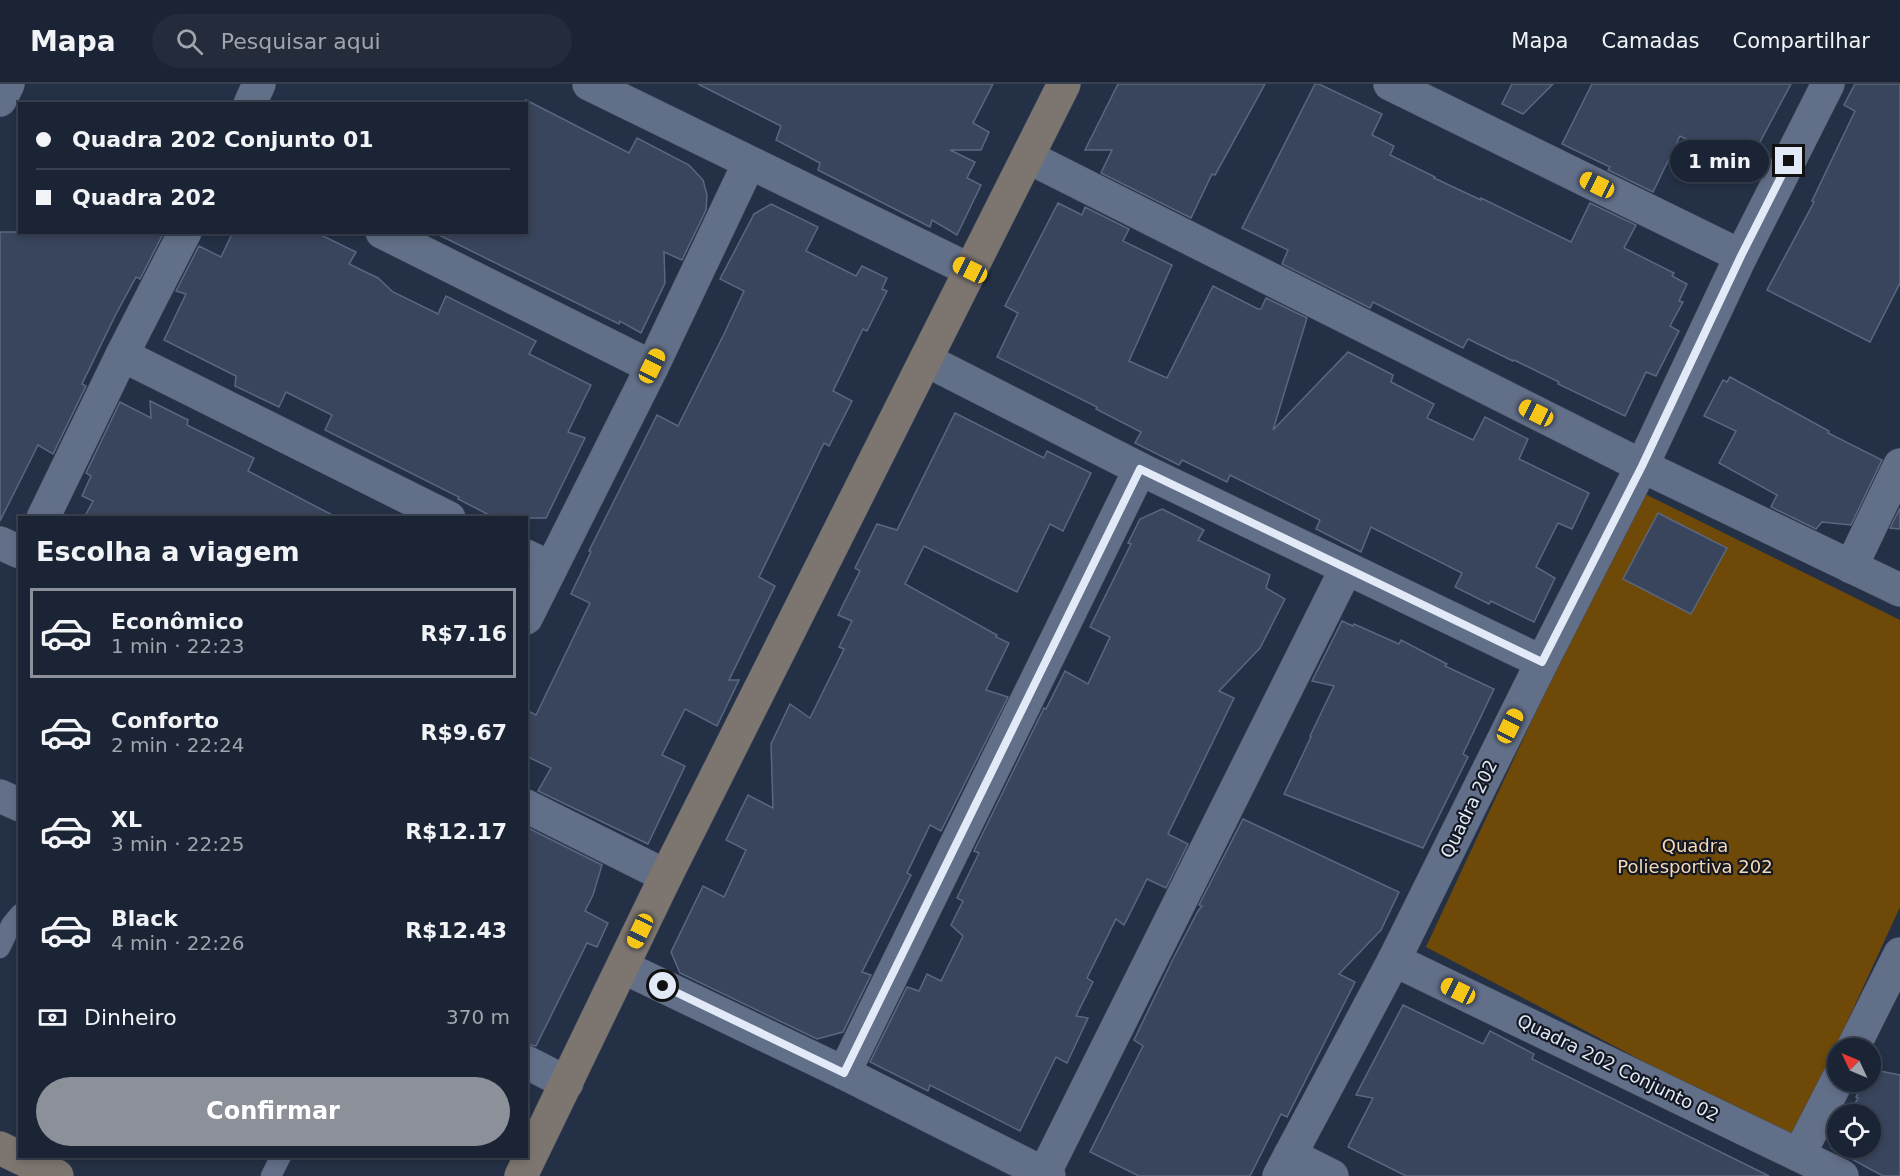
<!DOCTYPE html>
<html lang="pt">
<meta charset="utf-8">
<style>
:root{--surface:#1b2434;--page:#242c3c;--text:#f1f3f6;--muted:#a0a4ac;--line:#39414f;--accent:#8c9099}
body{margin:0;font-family:"DejaVu Sans",sans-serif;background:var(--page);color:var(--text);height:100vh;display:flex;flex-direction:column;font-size:22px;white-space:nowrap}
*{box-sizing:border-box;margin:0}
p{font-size:20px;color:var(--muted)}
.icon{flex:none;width:33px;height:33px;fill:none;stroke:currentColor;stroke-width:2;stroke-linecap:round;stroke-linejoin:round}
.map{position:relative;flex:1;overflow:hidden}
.sheet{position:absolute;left:18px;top:432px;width:510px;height:642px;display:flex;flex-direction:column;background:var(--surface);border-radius:0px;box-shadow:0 3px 9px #0003,0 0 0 2px var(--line)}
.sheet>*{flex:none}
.hud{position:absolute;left:18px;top:18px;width:510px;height:132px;border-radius:0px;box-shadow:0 3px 9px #0003,0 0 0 2px var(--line);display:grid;align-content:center;height:132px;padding:0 18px;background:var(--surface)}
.needle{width:39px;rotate:314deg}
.tools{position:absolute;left:1827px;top:954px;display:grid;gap:12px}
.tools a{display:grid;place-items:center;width:54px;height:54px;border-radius:50%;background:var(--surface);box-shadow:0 3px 9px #0003,0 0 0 2px var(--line);font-size:30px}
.end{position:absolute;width:27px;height:27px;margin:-14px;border:8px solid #e2eaf8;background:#111;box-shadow:0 0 0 3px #111}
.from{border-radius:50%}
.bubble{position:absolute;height:42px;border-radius:21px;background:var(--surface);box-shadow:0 3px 9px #0003,0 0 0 2px var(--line);font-size:20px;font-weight:700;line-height:42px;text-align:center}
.car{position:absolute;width:18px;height:36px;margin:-18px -9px;border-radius:8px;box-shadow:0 0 4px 2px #0007;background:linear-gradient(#f5c518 24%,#345 0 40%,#f5c518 0 76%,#345 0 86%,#f5c518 0)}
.hud b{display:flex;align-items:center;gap:21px;height:57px;font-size:22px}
.hud b+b{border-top:2px solid var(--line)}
.hud i{width:15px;height:15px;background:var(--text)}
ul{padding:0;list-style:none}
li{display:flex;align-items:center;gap:18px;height:90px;margin:0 12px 9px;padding:0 6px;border:3px solid transparent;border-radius:0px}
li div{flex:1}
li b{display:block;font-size:22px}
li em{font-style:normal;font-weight:700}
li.selected{border-color:var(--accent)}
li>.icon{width:54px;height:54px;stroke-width:1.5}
h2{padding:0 18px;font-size:27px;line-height:72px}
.pay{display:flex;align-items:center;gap:15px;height:66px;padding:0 18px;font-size:22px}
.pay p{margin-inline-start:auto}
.action{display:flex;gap:12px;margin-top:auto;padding:12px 18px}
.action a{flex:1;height:69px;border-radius:36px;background:var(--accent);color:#fff;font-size:24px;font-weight:700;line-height:69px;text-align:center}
header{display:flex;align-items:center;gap:36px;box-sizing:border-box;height:84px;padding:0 30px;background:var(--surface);border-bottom:2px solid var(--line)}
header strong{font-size:28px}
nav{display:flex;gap:33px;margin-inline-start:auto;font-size:21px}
.search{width:420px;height:54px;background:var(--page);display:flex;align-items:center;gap:15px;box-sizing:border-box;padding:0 21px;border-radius:33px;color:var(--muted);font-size:22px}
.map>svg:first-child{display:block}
.green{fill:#6e4907}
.building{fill:#39455c;stroke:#5a6780;stroke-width:1.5}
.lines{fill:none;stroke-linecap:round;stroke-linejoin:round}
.lane-casing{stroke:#444e60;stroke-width:21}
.street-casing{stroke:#444e60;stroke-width:34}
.secondary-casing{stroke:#444e60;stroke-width:34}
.lane{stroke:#626f88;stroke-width:20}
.street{stroke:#626f88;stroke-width:33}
.secondary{stroke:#7c7570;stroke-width:33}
.route{stroke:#e2eaf8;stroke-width:8}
.labels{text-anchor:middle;stroke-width:4.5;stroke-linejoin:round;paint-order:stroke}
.street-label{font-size:18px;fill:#e2eaf8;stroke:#131822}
.park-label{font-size:18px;fill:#f6d9b4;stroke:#131822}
</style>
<header>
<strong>Mapa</strong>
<div class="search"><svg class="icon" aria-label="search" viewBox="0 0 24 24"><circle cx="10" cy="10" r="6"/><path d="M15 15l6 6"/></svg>Pesquisar aqui</div>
<nav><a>Mapa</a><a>Camadas</a><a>Compartilhar</a></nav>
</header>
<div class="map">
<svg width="1900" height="1092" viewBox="0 0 1900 1092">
<rect width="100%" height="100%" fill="#243045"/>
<!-- green -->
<path class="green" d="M 1639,407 L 1900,536 L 1900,823 L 1793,1056 L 1426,863 Z"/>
<!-- building -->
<g class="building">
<path d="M 698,0 L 993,0 L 973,39 L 989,48 L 981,66 L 950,66 L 975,78 L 967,94 L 981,101 L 957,151 L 932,136 L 930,143 L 818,86 L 820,79 L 776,56 L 781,42 Z"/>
<path d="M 1118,0 L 1265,0 L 1215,91 L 1212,90 L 1191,134 L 1101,89 L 1112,66 L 1085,66 Z"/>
<path d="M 1315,0 L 1319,0 L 1382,30 L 1372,51 L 1394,62 L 1390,71 L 1435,93 L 1434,94 L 1481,116 L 1481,114 L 1571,158 L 1590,119 L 1636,141 L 1624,164 L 1674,189 L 1672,192 L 1687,200 L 1679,217 L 1683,218 L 1670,242 L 1679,247 L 1656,292 L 1646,288 L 1625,332 L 1558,300 L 1559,298 L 1514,276 L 1513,277 L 1468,255 L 1463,264 L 1373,218 L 1370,224 L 1282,180 L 1288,166 L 1242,144 Z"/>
<path d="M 1512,0 L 1553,0 L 1523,30 L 1502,20 Z"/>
<path d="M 1592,0 L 1791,0 L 1746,84 L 1680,52 L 1653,108 L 1608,86 L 1610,83 L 1562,60 Z"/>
<path d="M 1855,0 L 1900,0 L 1900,199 L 1870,258 L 1767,206 L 1814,118 L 1812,117 L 1855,27 L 1844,21 Z"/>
<path d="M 526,16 L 629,69 L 637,54 L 689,81 L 703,96 L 707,111 L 706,126 L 682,176 L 664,168 L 665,199 L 641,249 L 620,237 L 619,240 L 433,148 L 526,148 Z"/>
<path d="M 1058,119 L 1082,131 L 1085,123 L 1129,145 L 1123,157 L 1172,181 L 1129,277 L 1167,294 L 1213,202 L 1258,225 L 1261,225 L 1266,214 L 1307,234 L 1273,346 L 1348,268 L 1393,291 L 1391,298 L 1434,320 L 1427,334 L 1473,356 L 1485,333 L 1528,355 L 1519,375 L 1589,409 L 1572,445 L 1558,439 L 1536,483 L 1555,494 L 1534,538 L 1491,517 L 1489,520 L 1455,503 L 1462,489 L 1371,443 L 1361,468 L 1316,445 L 1320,436 L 1230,391 L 1227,398 L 1182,376 L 1179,381 L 1135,359 L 1141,348 L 1096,325 L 1097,323 L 997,273 L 1018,229 L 1005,222 Z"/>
<path d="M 771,120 L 818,143 L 806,167 L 856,192 L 862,182 L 887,194 L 882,205 L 887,207 L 867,247 L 863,245 L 833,307 L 852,317 L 829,362 L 824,359 L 759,493 L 775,502 L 729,596 L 739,596 L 717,642 L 685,625 L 662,671 L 685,682 L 648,760 L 538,707 L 551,684 L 526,672 L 526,626 L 536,631 L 590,519 L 571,510 L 591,468 L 589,467 L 657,331 L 678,342 L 724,250 L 744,207 L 720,195 L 754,130 Z"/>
<path d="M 0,148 L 164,148 L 140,195 L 136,193 L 115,232 L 82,300 L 86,302 L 53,370 L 38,361 L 0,437 Z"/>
<path d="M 233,148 L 315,148 L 356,168 L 349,180 L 378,194 L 393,208 L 438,230 L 446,212 L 536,257 L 529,270 L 591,301 L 568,348 L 585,354 L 546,434 L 495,434 L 458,415 L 459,413 L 325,346 L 332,331 L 286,308 L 279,323 L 235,302 L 236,292 L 164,256 L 186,210 L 176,207 L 199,162 L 221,173 Z"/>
<path d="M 1730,293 L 1829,347 L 1828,349 L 1882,376 L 1851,441 L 1822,438 L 1816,445 L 1771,423 L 1777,411 L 1719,379 L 1736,347 L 1704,332 L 1723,296 L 1727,298 Z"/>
<path d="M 150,317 L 188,336 L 187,341 L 254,374 L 248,387 L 338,434 L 84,434 L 93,417 L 82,412 L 91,392 L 86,389 L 120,318 L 151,334 Z"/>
<path d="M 955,329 L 1044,374 L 1047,367 L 1091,389 L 1063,447 L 1050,440 L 1017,508 L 924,462 L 905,500 L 997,551 L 996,553 L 1009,559 L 986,606 L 1008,613 L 941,747 L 930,741 L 907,789 L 911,791 L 862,888 L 871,891 L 843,948 L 817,955 L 680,889 L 671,868 L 703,802 L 724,813 L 746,766 L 726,756 L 748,711 L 773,724 L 771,660 L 790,620 L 810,634 L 844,565 L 839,563 L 852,537 L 838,531 L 860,487 L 855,484 L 877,440 L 897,446 Z"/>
<path d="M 1900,424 L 1900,445 L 1890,444 Z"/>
<path d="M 1162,425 L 1204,446 L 1198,456 L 1270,491 L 1266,504 L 1285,515 L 1260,564 L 1219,607 L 1234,614 L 1168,750 L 1188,760 L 1166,804 L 1147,795 L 1124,841 L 1116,835 L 1087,894 L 1093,898 L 1076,932 L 1088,934 L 1067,979 L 1056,973 L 1020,1047 L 930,1001 L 928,1007 L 870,978 L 907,903 L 919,907 L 927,890 L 941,897 L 963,852 L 951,841 L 963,817 L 957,814 L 979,769 L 974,767 L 1044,624 L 1046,625 L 1065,587 L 1088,600 L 1110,553 L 1090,543 L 1131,460 L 1128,459 L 1140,435 Z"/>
<path d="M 1658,429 L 1727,464 L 1691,530 L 1623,495 Z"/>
<path d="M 1342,537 L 1353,542 L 1354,540 L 1399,560 L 1401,556 L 1447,580 L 1445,582 L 1494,605 L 1463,670 L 1468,673 L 1423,764 L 1284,710 L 1311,653 L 1310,652 L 1334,602 L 1312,597 Z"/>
<path d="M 1243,735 L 1399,808 L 1381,846 L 1339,890 L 1355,898 L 1287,1033 L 1281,1030 L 1250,1092 L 1139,1092 L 1090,1068 L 1143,962 L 1134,956 L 1173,875 L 1198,827 L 1202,822 L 1199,821 Z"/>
<path d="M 526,743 L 602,781 L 593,811 L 585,827 L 608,839 L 597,863 L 587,859 L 536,962 L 526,960 Z"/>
<path d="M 1403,921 L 1483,960 L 1490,947 L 1534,970 L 1532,975 L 1769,1092 L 1406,1092 L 1348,1063 L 1373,1014 L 1356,1011 Z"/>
<path d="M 1870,985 L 1900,991 L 1900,1092 L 1883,1092 L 1831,1064 L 1838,1053 L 1838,1064 L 1870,1064 L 1870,1030 L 1849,1030 L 1858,1014 L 1856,1013 L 1864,998 L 1870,998 Z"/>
</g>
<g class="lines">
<!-- lane casing -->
<g class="lane-casing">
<g id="lane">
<path d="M 0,864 L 11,841 L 20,830"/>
<path d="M 271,1092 L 281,1072"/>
</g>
</g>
<!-- street casing -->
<g class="street-casing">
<g id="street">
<path d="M 589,0 L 970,186"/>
<path d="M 1390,0 L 1741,172"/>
<path d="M 0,16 L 8,0"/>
<path d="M 250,20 L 259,0"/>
<path d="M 1028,73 L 1642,382 L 1900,506"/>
<path d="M 382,148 L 652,283"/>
<path d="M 122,271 L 449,434"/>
<path d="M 926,276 L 1140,385 L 1542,578"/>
<path d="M 43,434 L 122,271 L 185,148"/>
<path d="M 0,459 L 20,468"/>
<path d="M 526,472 L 551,484"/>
<path d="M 1851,483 L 1900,381"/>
<path d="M 526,534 L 652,283 L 749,79"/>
<path d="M 0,712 L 20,721"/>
<path d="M 526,722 L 666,792"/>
<path d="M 1394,876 L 1842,1092"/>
<path d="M 623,883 L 844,989 L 1049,1092"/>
<path d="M 1853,964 L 1900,870"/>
<path d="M 526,978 L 567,999"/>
<path d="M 844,989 L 1140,385"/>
<path d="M 1290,1071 L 1332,1092"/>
<path d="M 1799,1071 L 1838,995"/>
<path d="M 1044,1090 L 1346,485"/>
<path d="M 1279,1092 L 1394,876 L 1542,578 L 1642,382 L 1741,172 L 1828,0"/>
</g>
</g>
<!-- secondary casing -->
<g class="secondary-casing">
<g id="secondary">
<path d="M 0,1064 L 57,1092"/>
<path d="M 521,1092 L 666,792 L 1064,0"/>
</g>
</g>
<!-- lane -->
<use href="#lane" class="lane"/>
<!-- street -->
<use href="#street" class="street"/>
<!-- secondary -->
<use href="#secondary" class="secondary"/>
</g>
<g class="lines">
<!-- route -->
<path class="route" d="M 663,902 L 844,989 L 1140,385 L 1542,578 L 1642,382 L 1741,172 L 1789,77"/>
</g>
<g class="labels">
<!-- street labels -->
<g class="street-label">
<text transform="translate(1469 725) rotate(-64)" y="6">Quadra 202</text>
<text transform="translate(1618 984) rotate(26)" y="6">Quadra 202 Conjunto 02</text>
</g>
<!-- park labels -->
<g class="park-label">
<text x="1695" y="768">Quadra<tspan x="1695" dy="21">Poliesportiva 202</tspan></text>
</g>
</g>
</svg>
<div class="tools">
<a><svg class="needle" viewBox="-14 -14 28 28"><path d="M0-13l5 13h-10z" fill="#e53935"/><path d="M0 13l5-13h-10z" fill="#a0a4ac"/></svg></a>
<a><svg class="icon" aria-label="locate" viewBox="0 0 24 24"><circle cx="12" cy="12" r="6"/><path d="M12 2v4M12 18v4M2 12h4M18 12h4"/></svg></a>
</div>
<i class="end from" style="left:663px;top:902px"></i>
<i class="end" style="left:1789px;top:77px"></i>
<div class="bubble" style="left:1670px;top:56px;width:99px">1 min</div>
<i class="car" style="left:1597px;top:101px;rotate:296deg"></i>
<i class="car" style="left:970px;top:186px;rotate:296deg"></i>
<i class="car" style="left:652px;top:282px;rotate:26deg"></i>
<i class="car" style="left:1536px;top:329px;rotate:297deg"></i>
<i class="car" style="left:1510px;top:642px;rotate:26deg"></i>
<i class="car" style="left:640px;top:847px;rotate:205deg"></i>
<i class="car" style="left:1458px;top:907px;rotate:296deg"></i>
<div class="hud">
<b><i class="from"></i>Quadra 202 Conjunto 01</b>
<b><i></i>Quadra 202</b>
</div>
<section class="sheet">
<h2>Escolha a viagem</h2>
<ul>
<li class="selected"><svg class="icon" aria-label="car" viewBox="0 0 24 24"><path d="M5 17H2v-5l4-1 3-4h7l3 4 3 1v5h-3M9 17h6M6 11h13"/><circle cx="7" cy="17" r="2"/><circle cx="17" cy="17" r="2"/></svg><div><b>Econômico</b><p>1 min · 22:23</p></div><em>R$7.16</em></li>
<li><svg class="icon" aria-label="car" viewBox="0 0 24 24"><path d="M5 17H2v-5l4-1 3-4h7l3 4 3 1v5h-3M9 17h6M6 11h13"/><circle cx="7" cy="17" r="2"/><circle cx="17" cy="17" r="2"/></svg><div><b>Conforto</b><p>2 min · 22:24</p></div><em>R$9.67</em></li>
<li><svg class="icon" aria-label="car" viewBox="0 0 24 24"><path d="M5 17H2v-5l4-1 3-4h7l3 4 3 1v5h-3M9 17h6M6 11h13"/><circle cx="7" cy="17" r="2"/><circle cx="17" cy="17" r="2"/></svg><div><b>XL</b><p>3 min · 22:25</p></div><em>R$12.17</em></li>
<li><svg class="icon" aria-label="car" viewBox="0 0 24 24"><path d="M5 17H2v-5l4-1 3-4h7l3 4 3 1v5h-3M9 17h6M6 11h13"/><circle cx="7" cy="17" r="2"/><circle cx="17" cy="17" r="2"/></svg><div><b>Black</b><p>4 min · 22:26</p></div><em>R$12.43</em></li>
</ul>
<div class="pay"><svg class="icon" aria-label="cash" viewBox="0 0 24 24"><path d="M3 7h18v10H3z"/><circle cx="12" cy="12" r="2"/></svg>Dinheiro<p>370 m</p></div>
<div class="action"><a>Confirmar</a></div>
</section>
</div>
